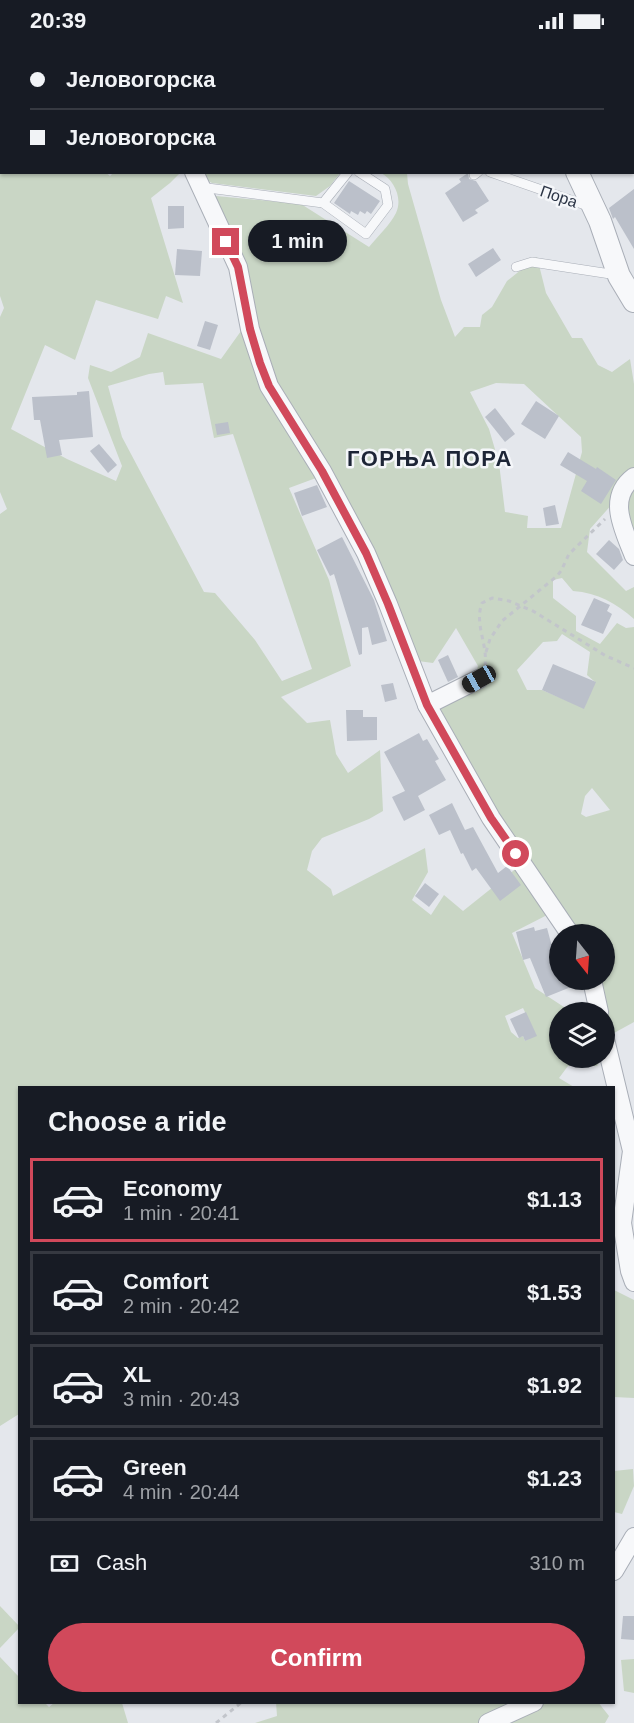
<!DOCTYPE html>
<meta charset="utf-8">
<style>
:root{--surface:#171b24;--page:#20242c;--text:#f1f3f6;--muted:#9ea1a6;--line:#363941;--accent:#d1495b}
body{margin:0;font-family:Arial,sans-serif;background:var(--page);color:var(--text);height:100vh;display:flex;flex-direction:column;font-size:22px;white-space:nowrap}
*{box-sizing:border-box;margin:0}
p{font-size:20px;color:var(--muted)}
.icon{flex:none;width:33px;height:33px;fill:none;stroke:currentColor;stroke-width:2;stroke-linecap:round;stroke-linejoin:round}
.map{position:relative;flex:1;overflow:hidden}
.details{position:absolute;left:18px;top:1044px;width:597px;height:618px;display:flex;flex-direction:column;background:var(--surface);border-radius:0px;box-shadow:0 2px 4px #0004}
.details>*{flex:none}
.hud{position:absolute;left:0px;top:0px;width:634px;height:132px;box-shadow:0 2px 4px #0004;display:grid;align-content:center;height:132px;padding:0 30px;background:var(--surface)}
.needle{width:39px;rotate:163deg}
.controls{position:absolute;left:549px;top:882px;display:grid;gap:12px}
.controls a{display:grid;place-items:center;width:66px;height:66px;border-radius:50%;background:var(--surface);box-shadow:0 2px 4px #0004;font-size:30px}
.end{position:absolute;width:27px;height:27px;margin:-14px;border:8px solid #d1495b;background:#fff;box-shadow:0 0 0 3px #fff}
.from{border-radius:50%}
.bubble{position:absolute;height:42px;border-radius:21px;background:var(--surface);box-shadow:0 2px 4px #0004;font-size:20px;font-weight:800;line-height:42px;text-align:center}
.car{position:absolute;width:18px;height:36px;margin:-18px -9px;border-radius:8px;box-shadow:0 0 4px 2px #0007;background:linear-gradient(#222 24%,#8ab4d8 0 40%,#222 0 76%,#8ab4d8 0 86%,#222 0)}
.hud b{display:flex;align-items:center;gap:21px;height:57px;font-size:22px}
.hud b+b{border-top:2px solid var(--line)}
.hud i{width:15px;height:15px;background:var(--text)}
ul{padding:0;list-style:none}
li{display:flex;align-items:center;gap:18px;height:84px;margin:0 12px 9px;padding:0 18px;border:3px solid var(--line);border-radius:0px}
li div{flex:1}
li b{display:block;font-size:22px}
li em{font-style:normal;font-weight:800}
li.current{border-color:var(--accent)}
li>.icon{width:54px;height:54px;stroke-width:1.5}
h2{padding:0 30px;font-size:27px;line-height:72px}
.pay{display:flex;align-items:center;gap:15px;height:66px;padding:0 30px;font-size:22px}
.pay p{margin-inline-start:auto}
.primary-button{display:flex;gap:12px;margin-top:auto;padding:12px 30px}
.primary-button a{flex:1;height:69px;border-radius:36px;background:var(--accent);color:#fff;font-size:24px;font-weight:800;line-height:69px;text-align:center}
.status{display:flex;justify-content:space-between;align-items:center;height:42px;padding:0 30px;background:var(--surface);direction:ltr}
.status svg{height:16px;fill:currentColor}
.map>svg:first-child{display:block}
.green{fill:#c9d6c5;fill-rule:evenodd}
.building{fill:#bbc0ca}
.lines{fill:none;stroke-linecap:round;stroke-linejoin:round}
.service-casing{stroke:#a9aeb7;stroke-width:10}
.minor-casing{stroke:#a9aeb7;stroke-width:20}
.tertiary-casing{stroke:#a9aeb7;stroke-width:24}
.path{stroke:#c2c5cb;stroke-width:3;stroke-dasharray:4.5 4.5;stroke-linecap:butt}
.service{stroke:#f7f8fa;stroke-width:9}
.minor{stroke:#f7f8fa;stroke-width:18}
.tertiary{stroke:#f7f8fa;stroke-width:22}
.route{stroke:#d1495b;stroke-width:8}
.labels{text-anchor:middle;stroke-width:5;stroke-linejoin:round;paint-order:stroke}
.street-label{font-size:16px;fill:#2b3445;stroke:#f4f6f9}
.district-label{font-size:22px;font-weight:bold;letter-spacing:1.5px;fill:#1d2536;stroke:#f4f6f9}
</style>
<div class="status"><b>20:39</b><svg viewBox="0 0 49 12"><path d="M0 12V9h3v3zM5 12V6h3v6zM10 12V3h3v9zM15 12V0h3v12zM26 1h20v11H26zM47 4h2v5h-2z"/></svg></div>
<div class="map">
<svg width="634" height="1681" viewBox="0 0 634 1681">
<rect width="100%" height="100%" fill="#e4e7ec"/>
<!-- green -->
<g class="green">
<path d="M 13,0 L 184,0 L 184,1 L 15,2 Z"/>
<path d="M 400,0 L 516,0 L 516,2 L 399,2 Z"/>
<path d="M 0,61 L 2,130 L 105,130 L 110,134 L 113,131 L 180,131 L 170,141 L 151,156 L 183,261 L 166,254 L 158,277 L 96,258 L 75,318 L 45,303 L 11,387 L 67,417 L 116,439 L 122,424 L 88,336 L 90,323 L 111,330 L 140,315 L 148,291 L 221,317 L 241,289 L 316,436 L 289,446 L 329,538 L 351,624 L 281,655 L 307,681 L 330,678 L 336,712 L 348,731 L 380,708 L 383,769 L 369,777 L 322,796 L 312,809 L 307,828 L 331,847 L 333,854 L 425,806 L 428,830 L 412,858 L 431,873 L 444,853 L 463,869 L 518,825 L 551,871 L 512,891 L 535,946 L 567,967 L 565,970 L 560,970 L 560,1016 L 602,1016 L 597,1024 L 568,1024 L 559,1036 L 574,1045 L 20,1046 L 19,1372 L 0,1384 L 0,472 L 7,467 L 0,450 L 0,275 L 4,266 L 0,254 ZM 163,330 L 165,343 L 203,341 L 214,396 L 233,392 L 312,627 L 282,639 L 255,598 L 215,551 L 204,550 L 122,395 L 108,344 L 149,332 ZM 523,966 L 536,993 L 525,999 L 523,994 L 518,996 L 511,990 L 505,974 Z"/>
<path d="M 200,131 L 340,131 L 330,144 L 316,154 L 212,141 L 201,135 Z"/>
<path d="M 381,131 L 407,131 L 408,142 L 441,258 L 455,295 L 464,285 L 480,285 L 482,273 L 492,265 L 507,239 L 537,215 L 546,251 L 572,296 L 582,296 L 598,323 L 612,330 L 630,317 L 634,342 L 634,503 L 614,460 L 590,487 L 587,510 L 626,549 L 634,545 L 634,577 C 616,561 598,551 573,549 L 562,536 L 553,538 L 553,556 L 576,574 L 576,589 L 600,602 L 617,581 L 626,586 L 634,585 L 634,980 L 605,996 L 604,970 L 594,938 L 604,938 L 604,892 L 574,892 L 504,780 L 438,663 L 475,635 L 478,624 L 456,586 L 433,621 L 418,619 L 266,334 L 210,161 L 216,154 L 301,162 L 369,205 C 377,195 390,183 396,171 C 403,156 394,138 381,131 ZM 496,341 L 524,342 L 581,395 L 582,410 L 561,486 L 527,486 L 528,474 L 505,470 L 499,421 L 489,387 L 470,350 ZM 562,592 L 590,610 L 587,633 L 595,640 L 584,666 L 542,648 L 527,648 L 517,628 L 543,600 L 557,599 ZM 592,746 L 610,768 L 586,775 L 581,772 L 585,754 Z"/>
<path d="M 614,1248 L 634,1258 L 634,1356 L 614,1355 Z"/>
<path d="M 633,1427 L 634,1444 L 622,1472 L 614,1470 L 614,1429 Z"/>
<path d="M 0,1564 L 20,1585 L 0,1606 Z"/>
<path d="M 0,1615 L 19,1635 L 20,1660 L 45,1661 L 49,1665 L 54,1661 L 122,1661 L 128,1681 L 0,1681 Z"/>
<path d="M 634,1617 L 634,1651 L 624,1649 L 621,1618 Z"/>
<path d="M 276,1660 L 598,1660 L 609,1674 L 605,1681 L 255,1681 L 277,1674 Z"/>
</g>
<!-- building -->
<g class="building">
<path d="M 468,131 L 469,137 L 476,139 L 489,159 L 475,168 L 478,171 L 463,180 L 445,151 L 461,140 L 459,137 Z"/>
<path d="M 349,139 L 380,159 L 371,172 L 367,169 L 365,172 L 360,169 L 358,173 L 351,169 L 350,172 L 334,161 Z"/>
<path d="M 634,147 L 634,207 L 615,175 L 613,177 L 609,166 Z"/>
<path d="M 168,164 L 184,164 L 184,186 L 168,187 Z"/>
<path d="M 493,206 L 501,218 L 476,235 L 468,222 Z"/>
<path d="M 177,207 L 202,209 L 200,234 L 175,233 Z"/>
<path d="M 205,279 L 218,283 L 210,308 L 197,304 Z"/>
<path d="M 89,349 L 93,395 L 59,398 L 62,413 L 47,416 L 40,378 L 34,378 L 32,355 L 77,353 L 77,350 Z"/>
<path d="M 536,359 L 559,374 L 545,397 L 521,382 Z"/>
<path d="M 495,366 L 515,392 L 505,400 L 485,375 Z"/>
<path d="M 228,380 L 230,391 L 217,393 L 215,382 Z"/>
<path d="M 99,402 L 117,423 L 108,431 L 90,409 Z"/>
<path d="M 568,410 L 596,427 L 597,425 L 616,438 L 601,462 L 581,449 L 587,439 L 560,423 Z"/>
<path d="M 317,443 L 327,465 L 302,474 L 294,451 Z"/>
<path d="M 555,463 L 559,482 L 546,484 L 543,466 Z"/>
<path d="M 342,495 L 374,558 L 387,599 L 372,603 L 368,585 L 362,586 L 362,612 L 359,613 L 334,532 L 330,534 L 317,508 Z"/>
<path d="M 609,498 L 619,507 L 623,518 L 614,528 L 596,512 Z"/>
<path d="M 594,556 L 610,563 L 607,569 L 612,572 L 603,592 L 581,583 Z"/>
<path d="M 448,613 L 458,635 L 448,640 L 438,618 Z"/>
<path d="M 553,622 L 596,640 L 584,667 L 542,648 Z"/>
<path d="M 393,641 L 397,657 L 385,660 L 381,643 Z"/>
<path d="M 346,668 L 363,668 L 363,675 L 377,675 L 377,698 L 347,699 Z"/>
<path d="M 419,691 L 423,699 L 427,697 L 439,717 L 435,719 L 446,738 L 418,754 L 425,768 L 404,779 L 392,755 L 405,749 L 384,710 Z"/>
<path d="M 452,761 L 465,788 L 473,785 L 498,831 L 507,824 L 521,843 L 500,859 L 476,826 L 472,829 L 463,811 L 461,812 L 450,788 L 439,793 L 429,773 Z"/>
<path d="M 425,841 L 439,852 L 429,865 L 415,854 Z"/>
<path d="M 534,885 L 535,889 L 547,886 L 554,912 L 560,910 L 560,938 L 581,938 L 581,941 L 546,955 L 530,916 L 523,918 L 516,890 Z"/>
<path d="M 526,970 L 537,994 L 525,999 L 523,994 L 519,996 L 510,977 Z"/>
<path d="M 623,1574 L 634,1574 L 634,1598 L 621,1597 Z"/>
</g>
<g class="lines">
<!-- service casing -->
<g class="service-casing">
<g id="service">
<path d="M 304,0 L 306,2"/>
<path d="M 374,0 L 376,2"/>
<path d="M 285,2 L 286,0"/>
<path d="M 490,130 L 588,164"/>
<path d="M 474,133 L 478,130"/>
<path d="M 200,145 L 323,161 L 366,192 L 388,163 L 385,147 L 359,130"/>
<path d="M 323,161 L 348,130"/>
<path d="M 516,225 L 532,220 L 617,233"/>
</g>
</g>
<!-- minor casing -->
<g class="minor-casing">
<g id="minor">
<path d="M 192,0 L 192,2"/>
<path d="M 633,100 L 634,101"/>
<path d="M 194,130 L 238,225 L 250,287 L 269,344 L 322,429 L 366,511 L 388,562 L 427,663 L 491,776 L 570,892"/>
<path d="M 634,435 C 606,456 624,488 634,514"/>
<path d="M 427,663 L 479,637"/>
<path d="M 592,938 L 599,970"/>
<path d="M 604,993 L 632,1109 L 622,1181 L 630,1229 L 634,1240"/>
<path d="M 614,1529 L 634,1495"/>
<path d="M 488,1681 L 534,1660"/>
</g>
</g>
<!-- tertiary casing -->
<g class="tertiary-casing">
<g id="tertiary">
<path d="M 522,0 L 523,2"/>
<path d="M 577,130 L 600,179 L 619,234 L 634,259"/>
</g>
</g>
<!-- path -->
<g class="path">
<path d="M 486,610 L 490,597 L 502,579 L 557,534 L 561,529 L 569,512 L 605,477"/>
<path d="M 485,624 C 488,602 474,582 482,561 L 492,556 L 509,559 L 533,569 L 606,614 L 634,626"/>
<path d="M 216,1681 L 242,1660"/>
</g>
<!-- service -->
<use href="#service" class="service"/>
<!-- minor -->
<use href="#minor" class="minor"/>
<!-- tertiary -->
<use href="#tertiary" class="tertiary"/>
</g>
<g class="lines">
<!-- route -->
<path class="route" d="M 226,200 L 238,225 L 250,287 L 260,321 L 269,344 L 322,429 L 366,511 L 388,562 L 427,663 L 491,776 L 516,812"/>
</g>
<g class="labels">
<!-- street labels -->
<g class="street-label">
<text transform="translate(559 154) rotate(19)" y="6">Пора</text>
</g>
<!-- district labels -->
<g class="district-label">
<text x="430" y="424">ГОРЊА ПОРА</text>
</g>
</g>
</svg>
<div class="controls">
<a><svg class="needle" viewBox="-14 -14 28 28"><path d="M0-13l5 13h-10z" fill="#e53935"/><path d="M0 13l5-13h-10z" fill="#9ea1a6"/></svg></a>
<a><svg class="icon" aria-label="layers" viewBox="0 0 24 24"><path d="M12 4l9 5-9 5-9-5zM3 14l9 5 9-5"/></svg></a>
</div>
<i class="end from" style="left:516px;top:812px"></i>
<i class="end" style="left:226px;top:200px"></i>
<div class="bubble" style="left:248px;top:178px;width:99px">1 min</div>
<i class="car" style="left:479px;top:637px;rotate:241deg"></i>
<div class="hud">
<b><i class="from"></i>Јеловогорска</b>
<b><i></i>Јеловогорска</b>
</div>
<section class="details">
<h2>Choose a ride</h2>
<ul>
<li class="current"><svg class="icon" aria-label="car" viewBox="0 0 24 24"><path d="M5 17H2v-5l4-1 3-4h7l3 4 3 1v5h-3M9 17h6M6 11h13"/><circle cx="7" cy="17" r="2"/><circle cx="17" cy="17" r="2"/></svg><div><b>Economy</b><p>1 min · 20:41</p></div><em>$1.13</em></li>
<li><svg class="icon" aria-label="car" viewBox="0 0 24 24"><path d="M5 17H2v-5l4-1 3-4h7l3 4 3 1v5h-3M9 17h6M6 11h13"/><circle cx="7" cy="17" r="2"/><circle cx="17" cy="17" r="2"/></svg><div><b>Comfort</b><p>2 min · 20:42</p></div><em>$1.53</em></li>
<li><svg class="icon" aria-label="car" viewBox="0 0 24 24"><path d="M5 17H2v-5l4-1 3-4h7l3 4 3 1v5h-3M9 17h6M6 11h13"/><circle cx="7" cy="17" r="2"/><circle cx="17" cy="17" r="2"/></svg><div><b>XL</b><p>3 min · 20:43</p></div><em>$1.92</em></li>
<li><svg class="icon" aria-label="car" viewBox="0 0 24 24"><path d="M5 17H2v-5l4-1 3-4h7l3 4 3 1v5h-3M9 17h6M6 11h13"/><circle cx="7" cy="17" r="2"/><circle cx="17" cy="17" r="2"/></svg><div><b>Green</b><p>4 min · 20:44</p></div><em>$1.23</em></li>
</ul>
<div class="pay"><svg class="icon" aria-label="cash" viewBox="0 0 24 24"><path d="M3 7h18v10H3z"/><circle cx="12" cy="12" r="2"/></svg>Cash<p>310 m</p></div>
<div class="primary-button"><a>Confirm</a></div>
</section>
</div>
